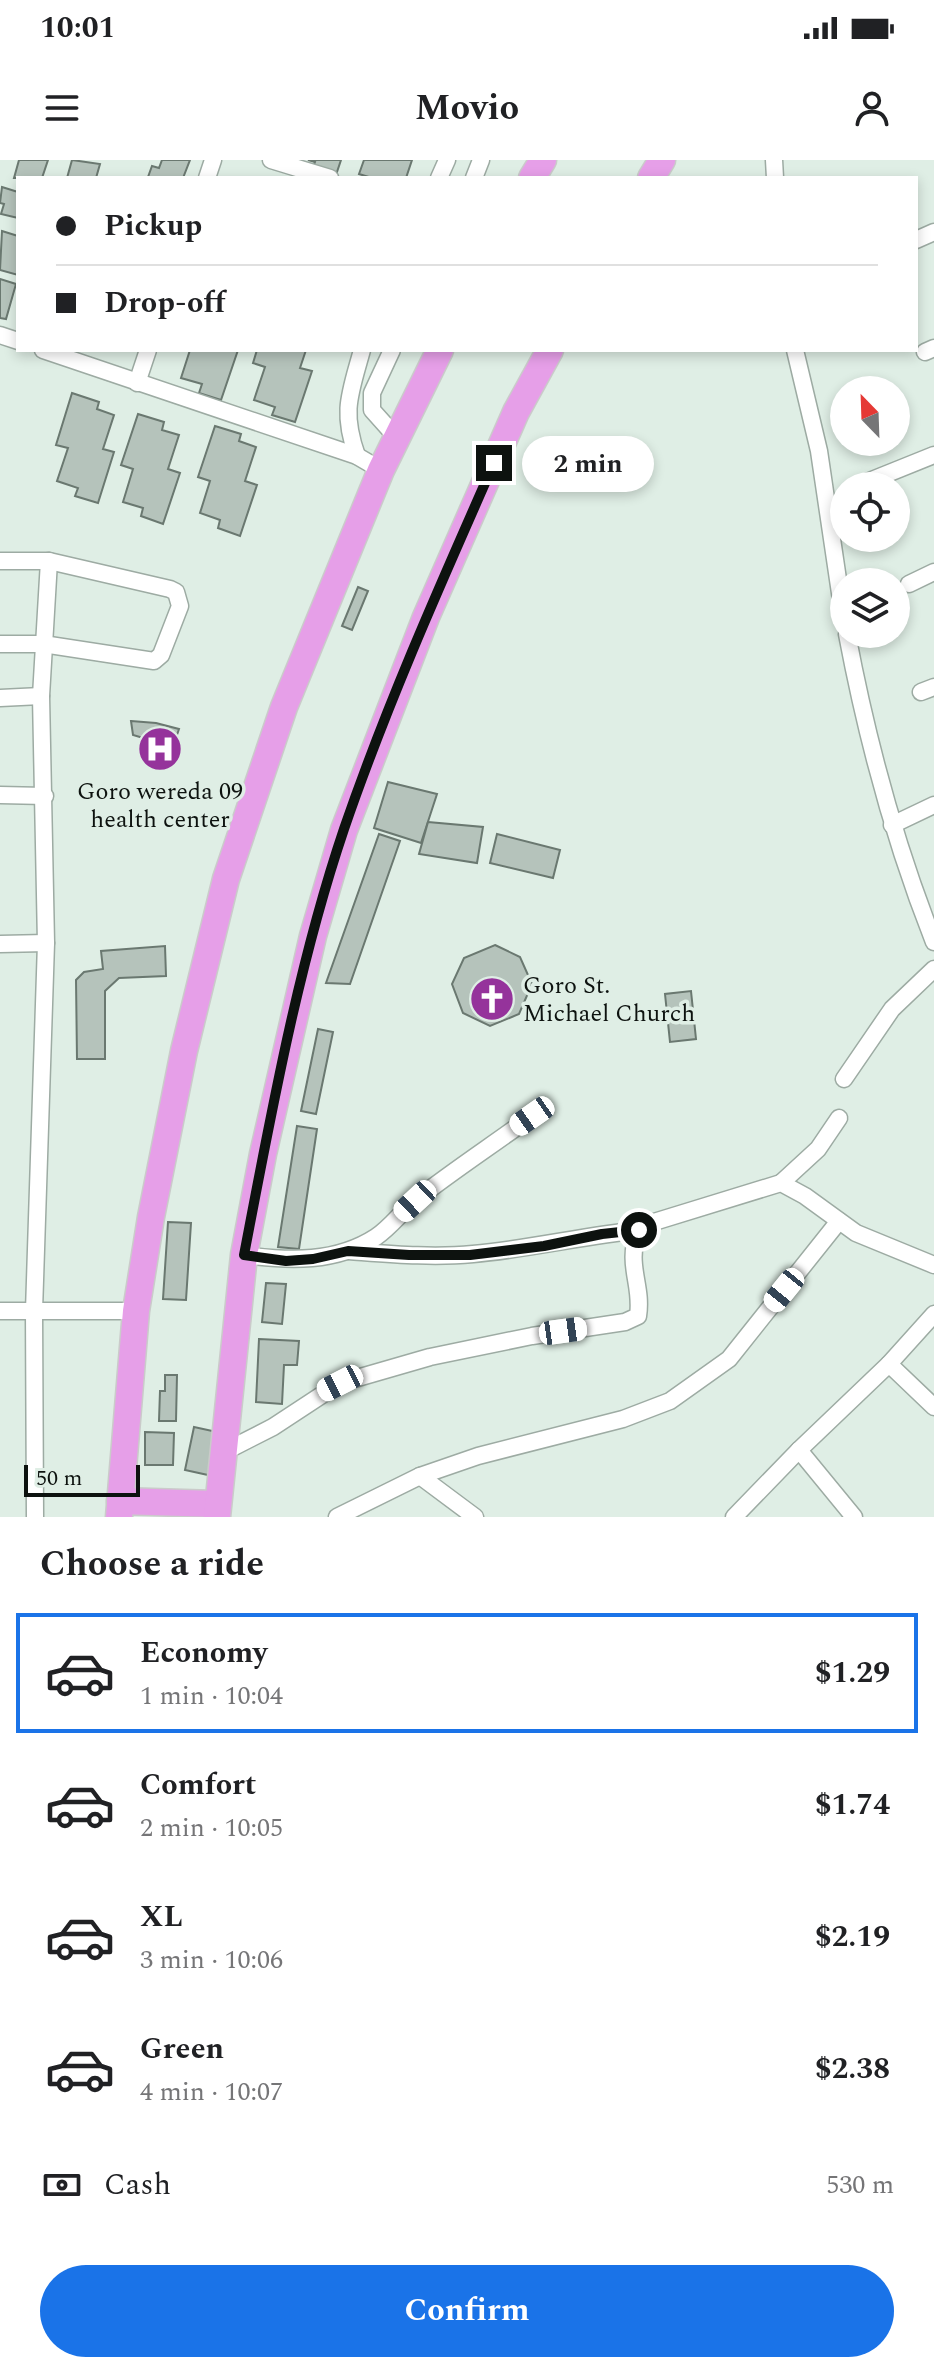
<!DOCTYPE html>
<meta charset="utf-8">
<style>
:root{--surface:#fff;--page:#f2f2f2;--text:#202124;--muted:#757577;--line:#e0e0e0;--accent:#1a73e8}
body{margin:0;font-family:Spectral,serif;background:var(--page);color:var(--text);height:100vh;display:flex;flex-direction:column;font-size:30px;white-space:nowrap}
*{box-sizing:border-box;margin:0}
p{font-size:26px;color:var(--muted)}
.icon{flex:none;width:44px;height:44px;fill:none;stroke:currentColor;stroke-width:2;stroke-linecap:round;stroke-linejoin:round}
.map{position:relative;height:1357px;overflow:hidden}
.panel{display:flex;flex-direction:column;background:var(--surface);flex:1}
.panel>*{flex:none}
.hud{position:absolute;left:16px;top:16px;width:902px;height:176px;border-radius:0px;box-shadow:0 4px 12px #0003;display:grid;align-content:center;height:176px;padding:0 40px;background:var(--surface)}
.needle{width:52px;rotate:337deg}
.tools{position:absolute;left:830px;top:216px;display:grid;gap:16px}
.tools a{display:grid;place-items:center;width:80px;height:80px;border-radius:50%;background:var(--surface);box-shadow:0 4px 12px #0003;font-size:40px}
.scale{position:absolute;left:24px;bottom:20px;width:116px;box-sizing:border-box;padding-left:8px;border:4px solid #0d120f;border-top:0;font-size:22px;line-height:28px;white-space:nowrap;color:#0d120f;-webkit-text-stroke:6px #dfeee5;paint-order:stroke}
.end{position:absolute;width:36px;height:36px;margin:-18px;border:10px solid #0d120f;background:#fff;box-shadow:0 0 0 4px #fff}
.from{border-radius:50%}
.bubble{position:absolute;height:56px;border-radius:28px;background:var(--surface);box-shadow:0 4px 12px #0003;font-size:26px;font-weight:700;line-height:56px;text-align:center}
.car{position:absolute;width:24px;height:48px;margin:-24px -12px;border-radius:10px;box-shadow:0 0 6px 2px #0007;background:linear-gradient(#fff 24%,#345 0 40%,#fff 0 76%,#345 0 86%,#fff 0)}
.hud b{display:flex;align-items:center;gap:28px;height:76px;font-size:30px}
.hud b+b{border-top:2px solid var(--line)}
.hud i{width:20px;height:20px;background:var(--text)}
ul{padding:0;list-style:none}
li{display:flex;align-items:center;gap:24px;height:120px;margin:0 16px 12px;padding:0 24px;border:4px solid transparent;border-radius:0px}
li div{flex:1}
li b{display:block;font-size:30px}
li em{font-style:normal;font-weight:700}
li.selected{border-color:var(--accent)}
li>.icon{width:72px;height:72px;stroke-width:1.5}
h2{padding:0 40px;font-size:36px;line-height:96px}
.pay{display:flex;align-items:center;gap:20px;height:88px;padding:0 40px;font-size:30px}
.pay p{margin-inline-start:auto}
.action{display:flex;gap:16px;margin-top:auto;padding:16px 40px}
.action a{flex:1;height:92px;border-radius:48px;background:var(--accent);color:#fff;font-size:32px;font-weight:700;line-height:92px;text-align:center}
.status{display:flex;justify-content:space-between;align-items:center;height:56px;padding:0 40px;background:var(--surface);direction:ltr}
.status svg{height:22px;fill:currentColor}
header{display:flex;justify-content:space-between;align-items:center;height:104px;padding:0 40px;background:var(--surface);font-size:36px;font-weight:700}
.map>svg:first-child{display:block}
.building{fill:#b5c3bb;stroke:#6a7870;stroke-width:2}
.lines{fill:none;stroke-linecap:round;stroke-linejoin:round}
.minor-casing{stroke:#9daba3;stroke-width:19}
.trunk-casing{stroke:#cacbca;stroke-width:29}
.minor{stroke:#fff;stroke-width:16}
.trunk{stroke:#e69fe8;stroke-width:26}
.route{stroke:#0d120f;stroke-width:10}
.labels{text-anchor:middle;stroke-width:7;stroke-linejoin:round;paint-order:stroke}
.poi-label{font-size:24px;fill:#0d120f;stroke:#dfeee5}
</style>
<div class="status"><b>10:01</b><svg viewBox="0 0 49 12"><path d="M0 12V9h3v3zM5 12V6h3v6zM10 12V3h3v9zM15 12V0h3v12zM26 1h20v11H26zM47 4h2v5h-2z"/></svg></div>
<header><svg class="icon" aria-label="menu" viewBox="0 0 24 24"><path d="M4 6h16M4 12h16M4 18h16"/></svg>Movio<svg class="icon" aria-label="person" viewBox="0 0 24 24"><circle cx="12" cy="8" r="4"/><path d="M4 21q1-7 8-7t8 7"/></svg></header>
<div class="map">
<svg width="934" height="1357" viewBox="0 0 934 1357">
<rect width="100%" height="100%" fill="#dfeee5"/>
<!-- building -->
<g class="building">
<path d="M 19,0 L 48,0 L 42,18 L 14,18 Z"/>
<path d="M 72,0 L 100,4 L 96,18 L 67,18 Z"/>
<path d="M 162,0 L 190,0 L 183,18 L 148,17 L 152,6 L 159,8 Z"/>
<path d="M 308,0 L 341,0 L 335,18 L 312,10 L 315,2 Z"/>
<path d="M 364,0 L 412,0 L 406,18 L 372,18 L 359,14 Z"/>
<path d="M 2,27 L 18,32 L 18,58 L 1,54 L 4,44 L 0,43 Z"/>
<path d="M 2,71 L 18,76 L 18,115 L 0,110 Z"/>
<path d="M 0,119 L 16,124 L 6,159 L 0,158 Z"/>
<path d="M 190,190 L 238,190 L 221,240 L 199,233 L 202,224 L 181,218 Z"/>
<path d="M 257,190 L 306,190 L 300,208 L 312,211 L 295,262 L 272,255 L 275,247 L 254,240 L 265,207 L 253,203 Z"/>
<path d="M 72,233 L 99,242 L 97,249 L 114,255 L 103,289 L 114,292 L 98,343 L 75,336 L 78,328 L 57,321 L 68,288 L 56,285 Z"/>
<path d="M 138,254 L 164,262 L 162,270 L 179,275 L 168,309 L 180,313 L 163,364 L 141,356 L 143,348 L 123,342 L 133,309 L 121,305 Z"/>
<path d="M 215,266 L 241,274 L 239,281 L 256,287 L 245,321 L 257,325 L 240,376 L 218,368 L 220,360 L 200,353 L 210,321 L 198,317 Z"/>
<path d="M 358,427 L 368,431 L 352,470 L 342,466 Z"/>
<path d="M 131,561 L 156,563 L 179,569 L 166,607 L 145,597 L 150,580 L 133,575 Z"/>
<path d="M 388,622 L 437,634 L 421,683 L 374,668 Z"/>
<path d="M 428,662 L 483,667 L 477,703 L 419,694 Z"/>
<path d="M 379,674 L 400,681 L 350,824 L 326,823 Z"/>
<path d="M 497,674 L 560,690 L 553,718 L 490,703 Z"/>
<path d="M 495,785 L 520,797 L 532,824 L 519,854 L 490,866 L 463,853 L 452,824 L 464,798 Z"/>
<path d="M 165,786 L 166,816 L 119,818 L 105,831 L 105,899 L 77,899 L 76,820 L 84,812 L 103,809 L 101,791 Z"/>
<path d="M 691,831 L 696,879 L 670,882 L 665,834 Z"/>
<path d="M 318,869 L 333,872 L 316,954 L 301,951 Z"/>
<path d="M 297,966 L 317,969 L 299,1089 L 278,1087 Z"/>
<path d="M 168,1062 L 191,1063 L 186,1140 L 163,1139 Z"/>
<path d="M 266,1123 L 286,1124 L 282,1164 L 262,1162 Z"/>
<path d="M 259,1179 L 299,1181 L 297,1205 L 284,1205 L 282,1244 L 256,1242 Z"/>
<path d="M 165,1215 L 177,1215 L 176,1261 L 159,1261 L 160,1231 L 165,1231 Z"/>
<path d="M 194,1267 L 217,1272 L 208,1315 L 185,1310 Z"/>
<path d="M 145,1272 L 174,1273 L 173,1305 L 145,1305 Z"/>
</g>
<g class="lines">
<!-- minor casing -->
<g class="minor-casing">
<g id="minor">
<path d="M 271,0 L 330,18"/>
<path d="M 774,0 L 775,18"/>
<path d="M 207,18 L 213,0"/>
<path d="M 439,18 L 447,0"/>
<path d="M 474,18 L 481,0"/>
<path d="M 916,80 L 934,72"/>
<path d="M 0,175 L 18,181"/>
<path d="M 43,190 L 357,296 L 381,310"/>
<path d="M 392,190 L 372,233 L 372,250 L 397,278"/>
<path d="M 795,190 L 819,291 L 844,460"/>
<path d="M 925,192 L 934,188"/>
<path d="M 137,223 L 148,190"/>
<path d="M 357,296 C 341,251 350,234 362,190"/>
<path d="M 857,326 L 934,295"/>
<path d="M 0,401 L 49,401 L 170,429 L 176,432 L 180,446 L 161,495 L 154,501 L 43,484 L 0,484"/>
<path d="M 909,424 L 934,412"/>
<path d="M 847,474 C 867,580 894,681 934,782"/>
<path d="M 921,532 L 934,527"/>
<path d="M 0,538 L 41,536"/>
<path d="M 0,635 L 45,636"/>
<path d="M 892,665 L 934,645"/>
<path d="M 0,784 L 46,783"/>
<path d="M 844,919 L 892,849 L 934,809"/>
<path d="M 781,1023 L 818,989 L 839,958"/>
<path d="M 349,1091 C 390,1094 432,1098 473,1094 C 529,1089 583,1076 639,1070"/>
<path d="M 244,1095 C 289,1101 336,1103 376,1077 C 391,1067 402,1051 417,1039 C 454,1010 494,984 532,956"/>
<path d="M 0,1151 L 136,1151"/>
<path d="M 889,1204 L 934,1154"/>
<path d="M 799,1290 L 854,1357"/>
<path d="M 222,1293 L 273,1267 L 340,1223 L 430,1197 L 532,1176 L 625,1162 L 638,1156 C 643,1124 625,1105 639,1070 L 654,1062 L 781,1023 L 805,1036 L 856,1073 L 934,1105"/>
<path d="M 420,1316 L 475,1357"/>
<path d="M 35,1357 L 34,1151 L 46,783 L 41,536 L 49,401"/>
<path d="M 337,1357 L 420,1316 L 478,1296 L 623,1259 L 670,1241 L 729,1199 L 839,1061"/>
<path d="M 734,1357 L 799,1290 L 889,1204 L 934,1247"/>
</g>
</g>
<!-- trunk casing -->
<g class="trunk-casing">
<g id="trunk">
<path d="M 532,18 L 543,0"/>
<path d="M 651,18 L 662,0"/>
<path d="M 120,1341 L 216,1344"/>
<path d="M 119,1357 L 136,1151 L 151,1057 L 184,891 L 226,719 L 284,547 L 381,310 L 440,190"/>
<path d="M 217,1357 L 244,1095 L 263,994 L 313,776 L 344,670 L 426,457 L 516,252 L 550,190"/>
</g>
</g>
<!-- minor -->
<use href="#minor" class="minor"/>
<!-- trunk -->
<use href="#trunk" class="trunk"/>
</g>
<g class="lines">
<!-- route -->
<path class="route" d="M 494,303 C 441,423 387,544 344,669 C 298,805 271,954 244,1095 L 286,1101 L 313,1099 L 348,1091 L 409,1095 L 470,1095 L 544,1086 L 602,1074 L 639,1070"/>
</g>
<!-- icons -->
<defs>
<g id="hospital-disc" transform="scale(2.3)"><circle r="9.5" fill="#95339b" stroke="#dfeee5"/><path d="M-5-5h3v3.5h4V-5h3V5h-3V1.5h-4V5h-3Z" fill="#fff"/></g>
<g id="church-disc" transform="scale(2.3)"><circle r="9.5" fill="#95339b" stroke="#dfeee5"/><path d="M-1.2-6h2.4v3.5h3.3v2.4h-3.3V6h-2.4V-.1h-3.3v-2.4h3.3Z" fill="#fff"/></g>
</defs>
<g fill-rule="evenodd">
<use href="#hospital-disc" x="160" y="589"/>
<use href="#church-disc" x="492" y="839"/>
</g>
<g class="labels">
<!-- poi labels -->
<g class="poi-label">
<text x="160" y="639">Goro wereda 09<tspan x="160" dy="28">health center</tspan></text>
<text x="523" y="833" text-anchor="start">Goro St.<tspan x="523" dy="28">Michael Church</tspan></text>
</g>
</g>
</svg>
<div class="tools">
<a><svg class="needle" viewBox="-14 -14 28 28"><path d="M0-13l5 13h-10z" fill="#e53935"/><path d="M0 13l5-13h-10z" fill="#757577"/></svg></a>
<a><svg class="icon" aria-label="locate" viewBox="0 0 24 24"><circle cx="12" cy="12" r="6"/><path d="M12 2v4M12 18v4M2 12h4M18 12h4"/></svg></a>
<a><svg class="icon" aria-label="layers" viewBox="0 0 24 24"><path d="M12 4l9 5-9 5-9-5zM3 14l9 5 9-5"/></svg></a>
</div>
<div class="scale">50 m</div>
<i class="end from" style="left:639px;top:1070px"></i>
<i class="end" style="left:494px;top:303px"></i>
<div class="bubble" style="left:522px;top:276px;width:132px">2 min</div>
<i class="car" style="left:532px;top:956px;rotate:235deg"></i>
<i class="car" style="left:415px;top:1041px;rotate:227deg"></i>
<i class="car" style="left:784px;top:1130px;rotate:219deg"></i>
<i class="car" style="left:563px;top:1171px;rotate:82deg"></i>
<i class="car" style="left:340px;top:1223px;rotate:243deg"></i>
<div class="hud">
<b><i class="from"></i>Pickup</b>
<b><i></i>Drop-off</b>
</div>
</div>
<section class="panel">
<h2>Choose a ride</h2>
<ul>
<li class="selected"><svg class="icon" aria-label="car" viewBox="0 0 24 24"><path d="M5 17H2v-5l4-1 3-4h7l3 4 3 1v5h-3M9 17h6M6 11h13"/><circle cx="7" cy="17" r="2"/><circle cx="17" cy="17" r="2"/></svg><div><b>Economy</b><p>1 min · 10:04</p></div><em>$1.29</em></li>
<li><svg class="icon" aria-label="car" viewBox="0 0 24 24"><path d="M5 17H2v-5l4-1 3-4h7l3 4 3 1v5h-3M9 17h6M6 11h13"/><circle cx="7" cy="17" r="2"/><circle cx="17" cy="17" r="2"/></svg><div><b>Comfort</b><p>2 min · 10:05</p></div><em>$1.74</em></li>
<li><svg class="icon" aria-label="car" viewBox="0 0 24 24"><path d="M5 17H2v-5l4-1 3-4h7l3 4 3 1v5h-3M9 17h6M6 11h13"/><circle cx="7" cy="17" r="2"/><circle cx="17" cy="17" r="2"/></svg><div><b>XL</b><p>3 min · 10:06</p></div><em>$2.19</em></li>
<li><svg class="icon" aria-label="car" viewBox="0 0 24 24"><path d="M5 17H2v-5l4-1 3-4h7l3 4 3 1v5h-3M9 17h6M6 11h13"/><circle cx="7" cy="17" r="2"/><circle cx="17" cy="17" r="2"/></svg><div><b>Green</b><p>4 min · 10:07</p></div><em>$2.38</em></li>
</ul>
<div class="pay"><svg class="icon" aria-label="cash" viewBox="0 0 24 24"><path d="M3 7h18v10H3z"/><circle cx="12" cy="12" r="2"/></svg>Cash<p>530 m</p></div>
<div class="action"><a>Confirm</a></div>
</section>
